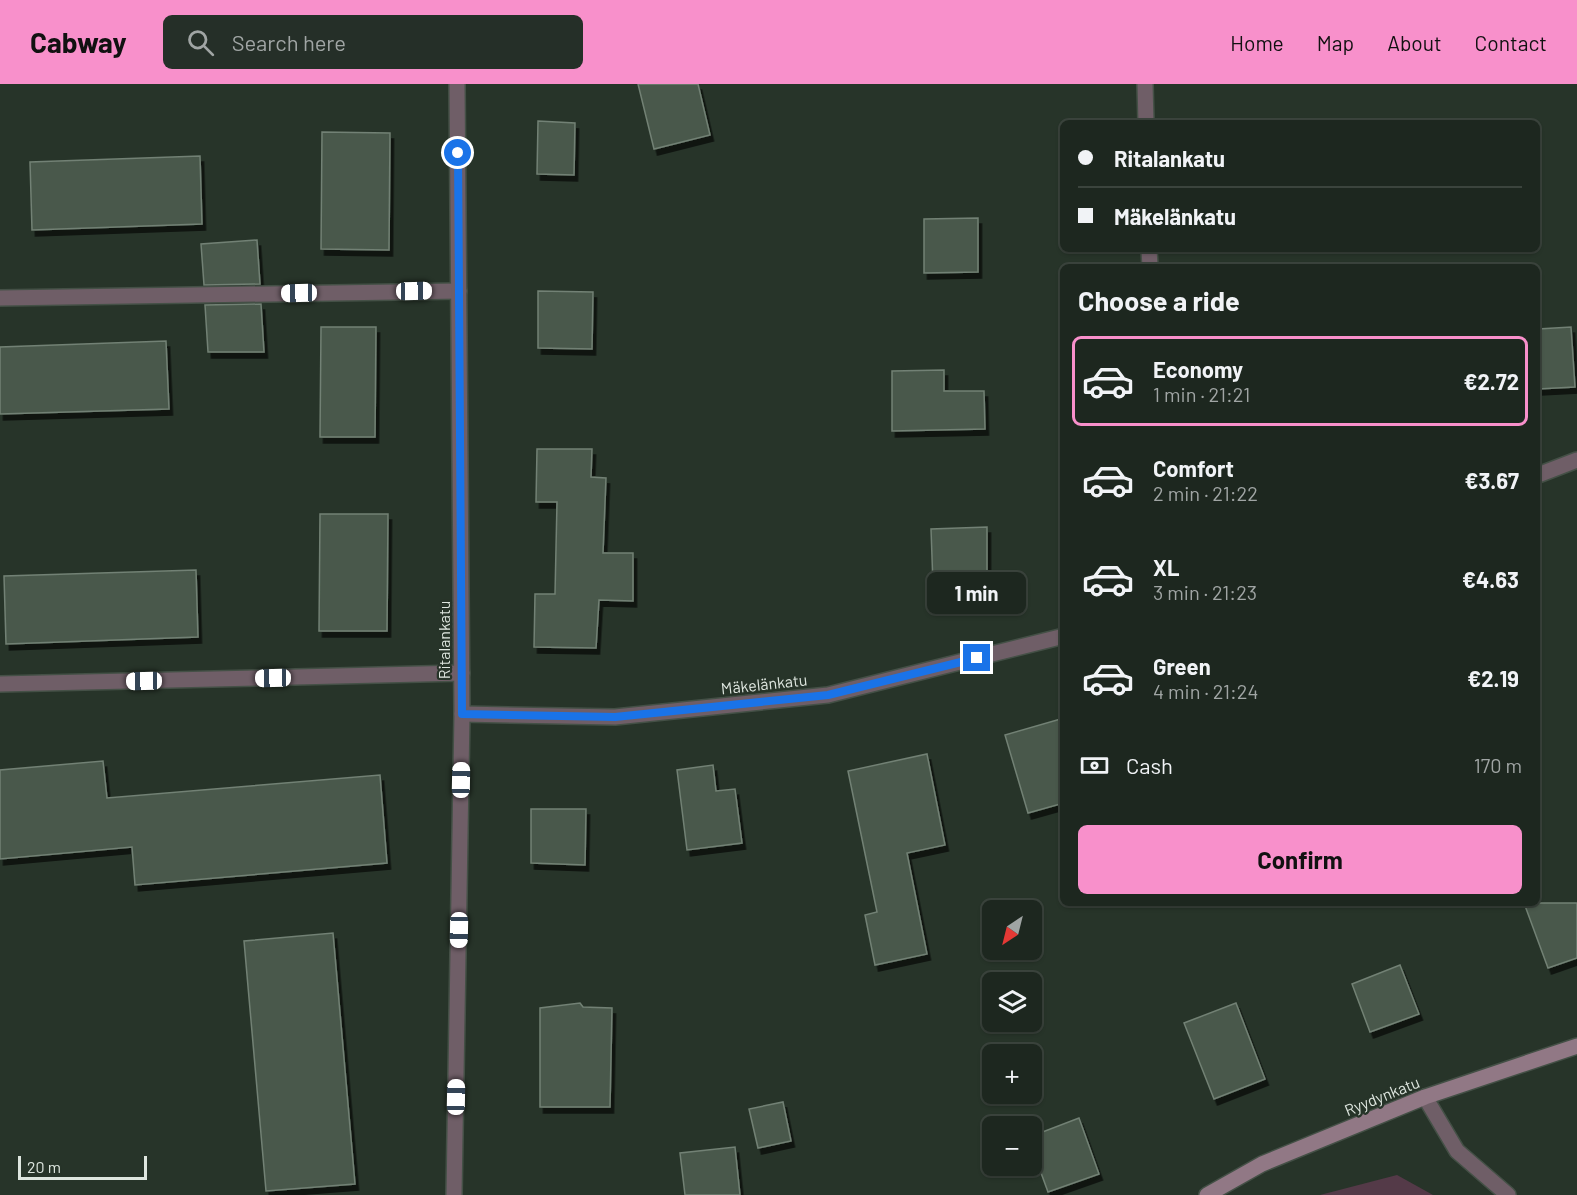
<!DOCTYPE html>
<meta charset="utf-8">
<style>
:root{--surface:#1d271f;--page:#252f28;--text:#f1f3f6;--muted:#a0a5a4;--line:#3b443d;--accent:#f890cb}
body{margin:0;font-family:Barlow,sans-serif;background:var(--page);color:var(--text);height:100vh;display:flex;flex-direction:column;font-size:22px;white-space:nowrap}
*{box-sizing:border-box;margin:0}
p{font-size:20px;color:var(--muted)}
.icon{flex:none;width:33px;height:33px;fill:none;stroke:currentColor;stroke-width:2;stroke-linecap:round;stroke-linejoin:round}
.map{position:relative;flex:1;overflow:hidden}
.side{position:absolute;left:1060px;top:180px;width:480px;height:642px;display:flex;flex-direction:column;background:var(--surface);border-radius:9px;box-shadow:0 2px 4px #0004,0 0 0 2px var(--line)}
.side>*{flex:none}
.guide{position:absolute;left:1060px;top:36px;width:480px;height:132px;border-radius:9px;box-shadow:0 2px 4px #0004,0 0 0 2px var(--line);display:grid;align-content:center;height:132px;padding:0 18px;background:var(--surface)}
.needle{width:39px;rotate:215deg}
.fabs{position:absolute;left:982px;top:816px;display:grid;gap:12px}
.fabs a{display:grid;place-items:center;width:60px;height:60px;border-radius:9px;background:var(--surface);box-shadow:0 2px 4px #0004,0 0 0 2px var(--line);font-size:30px}
.scale{position:absolute;left:18px;bottom:15px;width:129px;box-sizing:border-box;padding-left:6px;border:3px solid #dee6df;border-top:0;font-size:16px;line-height:21px;white-space:nowrap;color:#dee6df;-webkit-text-stroke:4px #273429;paint-order:stroke}
.end{position:absolute;width:27px;height:27px;margin:-14px;border:8px solid #1a73e8;background:#fff;box-shadow:0 0 0 3px #fff}
.from{border-radius:50%}
.bubble{position:absolute;height:42px;border-radius:9px;background:var(--surface);box-shadow:0 2px 4px #0004,0 0 0 2px var(--line);font-size:20px;font-weight:700;line-height:42px;text-align:center}
.car{position:absolute;width:18px;height:36px;margin:-18px -9px;border-radius:8px;box-shadow:0 0 4px 2px #0007;background:linear-gradient(#fff 24%,#345 0 40%,#fff 0 76%,#345 0 86%,#fff 0)}
.guide b{display:flex;align-items:center;gap:21px;height:57px;font-size:22px}
.guide b+b{border-top:2px solid var(--line)}
.guide i{width:15px;height:15px;background:var(--text)}
ul{padding:0;list-style:none}
li{display:flex;align-items:center;gap:18px;height:90px;margin:0 12px 9px;padding:0 6px;border:3px solid transparent;border-radius:9px}
li div{flex:1}
li b{display:block;font-size:22px}
li em{font-style:normal;font-weight:700}
li.active{border-color:var(--accent)}
li>.icon{width:54px;height:54px;stroke-width:1.5}
h2{padding:0 18px;font-size:27px;line-height:72px}
.pay{display:flex;align-items:center;gap:15px;height:66px;padding:0 18px;font-size:22px}
.pay p{margin-inline-start:auto}
.action{display:flex;gap:12px;margin-top:auto;padding:12px 18px}
.action a{flex:1;height:69px;border-radius:9px;background:var(--accent);color:#111;font-size:24px;font-weight:700;line-height:69px;text-align:center}
header{display:flex;align-items:center;gap:36px;box-sizing:border-box;height:84px;padding:0 30px;background:var(--accent);color:#111}
header strong{font-size:28px}
nav{display:flex;gap:33px;margin-inline-start:auto;font-size:21px}
.search{width:420px;height:54px;background:var(--page);display:flex;align-items:center;gap:15px;box-sizing:border-box;padding:0 21px;border-radius:9px;color:var(--muted);font-size:22px}
.map>svg:first-child{display:block}
.green{fill:#543a48}
.building{fill:#4a594c;stroke:#728174;stroke-width:1.5;filter:url(#shadow)}
.lines{fill:none;stroke-linecap:round;stroke-linejoin:round}
.lane-casing{stroke:#445046;stroke-width:18}
.street-casing{stroke:#445046;stroke-width:18}
.secondary-casing{stroke:#445046;stroke-width:18}
.lane{stroke:#6f5e67;stroke-width:15}
.street{stroke:#6f5e67;stroke-width:15}
.secondary{stroke:#917885;stroke-width:15}
.route{stroke:#1a73e8;stroke-width:8}
.labels{text-anchor:middle;stroke-width:4.5;stroke-linejoin:round;paint-order:stroke}
.street-label{font-size:16px;fill:#dee6df;stroke:#273429}
</style>
<header>
<strong>Cabway</strong>
<div class="search"><svg class="icon" aria-label="search" viewBox="0 0 24 24"><circle cx="10" cy="10" r="6"/><path d="M15 15l6 6"/></svg>Search here</div>
<nav><a>Home</a><a>Map</a><a>About</a><a>Contact</a></nav>
</header>
<div class="map">
<svg width="1577" height="1111" viewBox="0 0 1577 1111">
<defs>
<filter id="shadow"><feDropShadow dx="3.5" dy="6" stdDeviation="0" flood-color="#0009"/></filter>
</defs>
<rect width="100%" height="100%" fill="#273429"/>
<!-- green -->
<path class="green" d="M 1397,1091 L 1433,1111 L 1320,1111 Z"/>
<!-- building -->
<g class="building">
<path d="M 638,0 L 698,0 L 710,51 L 654,65 Z"/>
<path d="M 538,37 L 575,39 L 574,91 L 537,90 Z"/>
<path d="M 322,48 L 390,49 L 389,166 L 321,165 Z"/>
<path d="M 200,72 L 202,140 L 32,146 L 30,78 Z"/>
<path d="M 978,134 L 978,188 L 924,189 L 924,135 Z"/>
<path d="M 257,156 L 260,200 L 204,201 L 201,160 Z"/>
<path d="M 538,207 L 593,208 L 592,265 L 538,264 Z"/>
<path d="M 261,220 L 264,268 L 208,268 L 205,221 Z"/>
<path d="M 321,243 L 376,243 L 375,353 L 320,353 Z"/>
<path d="M 1571,243 L 1575,303 L 1538,305 L 1538,245 Z"/>
<path d="M 166,257 L 169,325 L 0,330 L 0,263 Z"/>
<path d="M 944,286 L 944,307 L 984,307 L 985,345 L 892,347 L 892,287 Z"/>
<path d="M 537,365 L 592,365 L 591,393 L 606,394 L 603,469 L 633,469 L 633,517 L 599,516 L 596,564 L 534,563 L 535,510 L 555,510 L 557,418 L 536,418 Z"/>
<path d="M 320,430 L 388,430 L 387,547 L 319,547 Z"/>
<path d="M 987,443 L 987,500 L 933,501 L 931,445 Z"/>
<path d="M 196,486 L 198,553 L 6,560 L 4,492 Z"/>
<path d="M 1064,634 L 1064,719 L 1028,729 L 1005,651 Z"/>
<path d="M 927,670 L 945,761 L 907,769 L 927,870 L 875,881 L 865,831 L 877,828 L 848,687 Z"/>
<path d="M 103,677 L 107,714 L 380,691 L 387,779 L 135,801 L 132,763 L 0,775 L 0,686 Z"/>
<path d="M 713,681 L 716,707 L 735,705 L 742,759 L 687,766 L 677,686 Z"/>
<path d="M 531,725 L 586,725 L 585,781 L 531,779 Z"/>
<path d="M 1524,819 L 1577,819 L 1577,874 L 1548,884 Z"/>
<path d="M 333,849 L 355,1100 L 266,1107 L 244,857 Z"/>
<path d="M 1400,881 L 1419,930 L 1370,948 L 1352,900 Z"/>
<path d="M 580,919 L 583,923 L 612,924 L 610,1023 L 540,1023 L 540,924 Z"/>
<path d="M 1236,919 L 1265,995 L 1214,1015 L 1184,939 Z"/>
<path d="M 783,1018 L 791,1057 L 758,1064 L 749,1025 Z"/>
<path d="M 1079,1034 L 1099,1090 L 1048,1108 L 1032,1064 L 1032,1052 Z"/>
<path d="M 735,1063 L 740,1111 L 685,1111 L 680,1069 Z"/>
</g>
<g class="lines">
<!-- lane casing -->
<g class="lane-casing">
<g id="lane">
<path d="M 0,214 L 459,207"/>
<path d="M 0,600 L 462,589"/>
<path d="M 1425,1013 L 1457,1067 L 1508,1111"/>
</g>
</g>
<!-- street casing -->
<g class="street-casing">
<g id="street">
<path d="M 1145,0 L 1146,39"/>
<path d="M 1149,165 L 1150,183"/>
<path d="M 1538,391 L 1577,376"/>
<path d="M 462,630 L 615,633 L 828,611 L 1064,552"/>
<path d="M 454,1111 L 462,630 L 457,0"/>
</g>
</g>
<!-- secondary casing -->
<g class="secondary-casing">
<path id="secondary" d="M 1207,1111 L 1262,1080 L 1425,1013 L 1577,962"/>
</g>
<!-- lane -->
<use href="#lane" class="lane"/>
<!-- street -->
<use href="#street" class="street"/>
<!-- secondary -->
<use href="#secondary" class="secondary"/>
</g>
<g class="lines">
<!-- route -->
<path class="route" d="M 458,69 L 462,630 L 615,633 L 828,611 L 977,574"/>
</g>
<g class="labels">
<!-- street labels -->
<g class="street-label">
<text transform="translate(444 556) rotate(-90)" y="6">Ritalankatu</text>
<text transform="translate(764 600) rotate(-6)" y="6">Mäkelänkatu</text>
<text transform="translate(1382 1012) rotate(-22)" y="6">Ryydynkatu</text>
</g>
</g>
</svg>
<div class="fabs">
<a><svg class="needle" viewBox="-14 -14 28 28"><path d="M0-13l5 13h-10z" fill="#e53935"/><path d="M0 13l5-13h-10z" fill="#a0a5a4"/></svg></a>
<a><svg class="icon" aria-label="layers" viewBox="0 0 24 24"><path d="M12 4l9 5-9 5-9-5zM3 14l9 5 9-5"/></svg></a>
<a>+</a>
<a>−</a>
</div>
<div class="scale">20 m</div>
<i class="end from" style="left:458px;top:69px"></i>
<i class="end" style="left:977px;top:574px"></i>
<div class="bubble" style="left:927px;top:488px;width:99px">1 min</div>
<i class="car" style="left:414px;top:207px;rotate:89deg"></i>
<i class="car" style="left:299px;top:209px;rotate:269deg"></i>
<i class="car" style="left:273px;top:594px;rotate:269deg"></i>
<i class="car" style="left:144px;top:597px;rotate:269deg"></i>
<i class="car" style="left:461px;top:696px;rotate:1deg"></i>
<i class="car" style="left:459px;top:846px;rotate:181deg"></i>
<i class="car" style="left:456px;top:1013px;rotate:1deg"></i>
<div class="guide">
<b><i class="from"></i>Ritalankatu</b>
<b><i></i>Mäkelänkatu</b>
</div>
<section class="side">
<h2>Choose a ride</h2>
<ul>
<li class="active"><svg class="icon" aria-label="car" viewBox="0 0 24 24"><path d="M5 17H2v-5l4-1 3-4h7l3 4 3 1v5h-3M9 17h6M6 11h13"/><circle cx="7" cy="17" r="2"/><circle cx="17" cy="17" r="2"/></svg><div><b>Economy</b><p>1 min · 21:21</p></div><em>€2.72</em></li>
<li><svg class="icon" aria-label="car" viewBox="0 0 24 24"><path d="M5 17H2v-5l4-1 3-4h7l3 4 3 1v5h-3M9 17h6M6 11h13"/><circle cx="7" cy="17" r="2"/><circle cx="17" cy="17" r="2"/></svg><div><b>Comfort</b><p>2 min · 21:22</p></div><em>€3.67</em></li>
<li><svg class="icon" aria-label="car" viewBox="0 0 24 24"><path d="M5 17H2v-5l4-1 3-4h7l3 4 3 1v5h-3M9 17h6M6 11h13"/><circle cx="7" cy="17" r="2"/><circle cx="17" cy="17" r="2"/></svg><div><b>XL</b><p>3 min · 21:23</p></div><em>€4.63</em></li>
<li><svg class="icon" aria-label="car" viewBox="0 0 24 24"><path d="M5 17H2v-5l4-1 3-4h7l3 4 3 1v5h-3M9 17h6M6 11h13"/><circle cx="7" cy="17" r="2"/><circle cx="17" cy="17" r="2"/></svg><div><b>Green</b><p>4 min · 21:24</p></div><em>€2.19</em></li>
</ul>
<div class="pay"><svg class="icon" aria-label="cash" viewBox="0 0 24 24"><path d="M3 7h18v10H3z"/><circle cx="12" cy="12" r="2"/></svg>Cash<p>170 m</p></div>
<div class="action"><a>Confirm</a></div>
</section>
</div>
